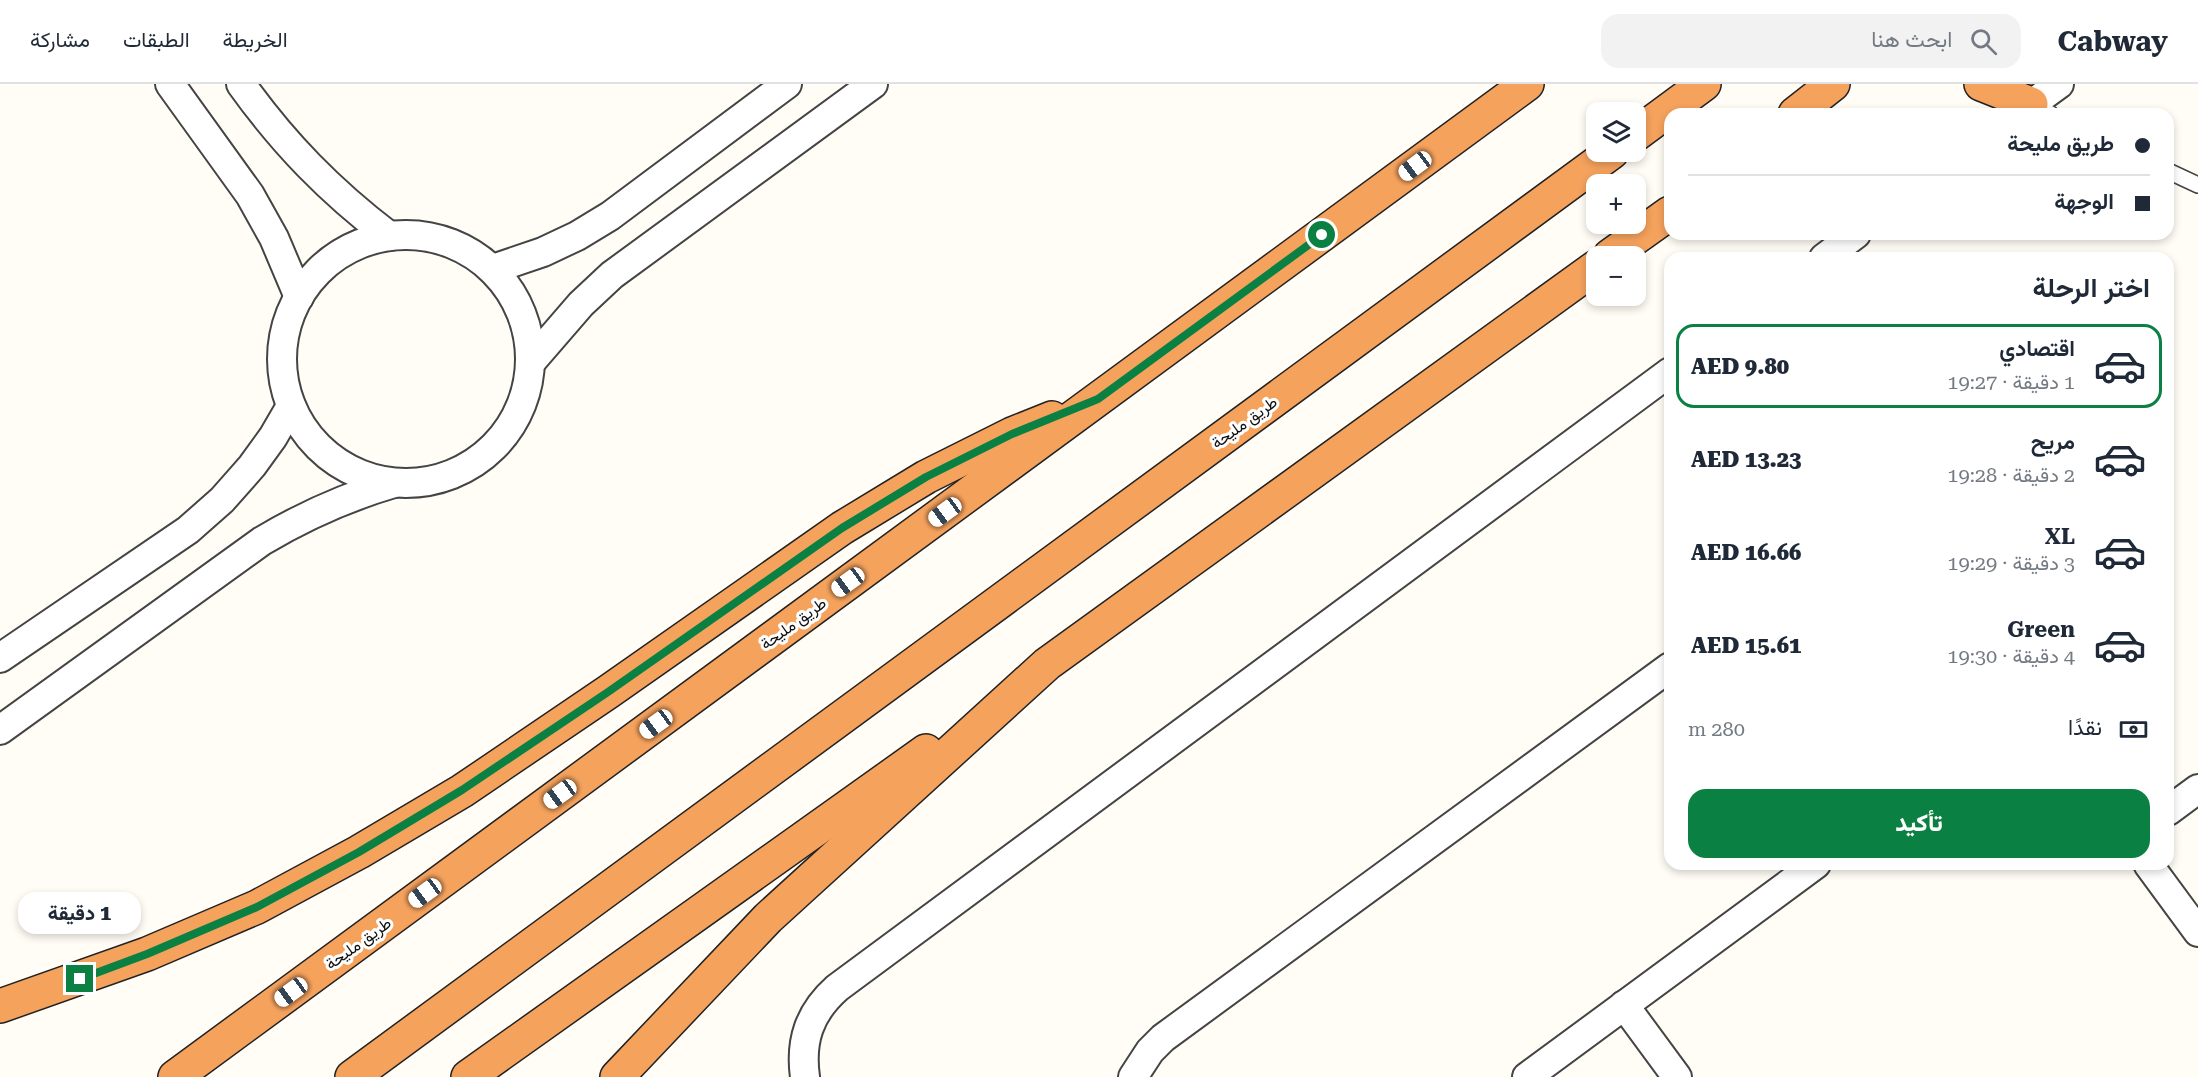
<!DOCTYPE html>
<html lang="ar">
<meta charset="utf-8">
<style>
:root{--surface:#fff;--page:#f2f2f3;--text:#1f2937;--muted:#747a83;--line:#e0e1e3;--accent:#0b8043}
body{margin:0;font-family:"Roboto Serif",Vazirmatn,serif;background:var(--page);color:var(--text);direction:rtl;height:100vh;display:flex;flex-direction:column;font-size:22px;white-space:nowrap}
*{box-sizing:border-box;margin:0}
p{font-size:20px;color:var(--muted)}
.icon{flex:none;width:33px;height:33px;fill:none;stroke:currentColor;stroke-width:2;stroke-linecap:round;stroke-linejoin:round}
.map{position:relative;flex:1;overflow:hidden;direction:ltr}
.side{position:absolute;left:1664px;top:168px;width:510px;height:618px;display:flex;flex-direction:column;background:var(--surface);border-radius:18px;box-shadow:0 3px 9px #0003;direction:rtl}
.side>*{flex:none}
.hud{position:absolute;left:1664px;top:24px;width:510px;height:132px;border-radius:18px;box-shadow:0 3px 9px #0003;direction:rtl;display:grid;align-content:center;height:132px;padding:0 24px;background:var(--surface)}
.fabs{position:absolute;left:1586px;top:18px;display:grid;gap:12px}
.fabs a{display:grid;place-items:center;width:60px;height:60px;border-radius:12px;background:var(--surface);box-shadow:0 3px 9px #0003;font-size:30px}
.end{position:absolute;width:27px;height:27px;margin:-14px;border:8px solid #0b8043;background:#fff;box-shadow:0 0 0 3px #fff}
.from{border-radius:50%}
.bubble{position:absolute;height:42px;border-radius:18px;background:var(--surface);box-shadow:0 3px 9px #0003;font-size:20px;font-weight:800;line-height:42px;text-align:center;direction:rtl}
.car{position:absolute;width:18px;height:36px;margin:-18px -9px;border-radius:8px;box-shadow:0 0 4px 2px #0007;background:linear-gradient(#fff 24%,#345 0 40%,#fff 0 76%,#345 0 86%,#fff 0)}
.hud b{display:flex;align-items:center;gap:21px;height:57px;font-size:22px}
.hud b+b{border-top:2px solid var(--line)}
.hud i{width:15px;height:15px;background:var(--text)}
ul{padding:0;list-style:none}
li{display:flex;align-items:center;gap:18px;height:84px;margin:0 12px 9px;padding:0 12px;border:3px solid transparent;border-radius:18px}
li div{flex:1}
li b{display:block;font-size:22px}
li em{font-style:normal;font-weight:800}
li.current{border-color:var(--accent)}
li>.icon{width:54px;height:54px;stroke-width:1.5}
h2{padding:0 24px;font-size:27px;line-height:72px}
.pay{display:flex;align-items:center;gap:15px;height:66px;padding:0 24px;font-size:22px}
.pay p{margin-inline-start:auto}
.button{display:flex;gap:12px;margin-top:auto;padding:12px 24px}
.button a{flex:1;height:69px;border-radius:18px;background:var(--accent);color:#fff;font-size:24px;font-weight:800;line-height:69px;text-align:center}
header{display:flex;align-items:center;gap:36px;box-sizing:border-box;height:84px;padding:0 30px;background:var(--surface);border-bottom:2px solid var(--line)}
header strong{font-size:28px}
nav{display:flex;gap:33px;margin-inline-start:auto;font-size:21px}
.search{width:420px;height:54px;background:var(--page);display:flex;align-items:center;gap:15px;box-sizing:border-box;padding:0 21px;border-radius:18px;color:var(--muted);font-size:22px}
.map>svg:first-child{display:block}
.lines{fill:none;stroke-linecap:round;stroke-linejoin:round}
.service-casing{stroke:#444;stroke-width:18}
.minor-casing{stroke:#444;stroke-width:32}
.motorway-casing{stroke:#222;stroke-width:36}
.service{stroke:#fff;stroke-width:15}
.minor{stroke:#fff;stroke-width:28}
.motorway{stroke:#f5a25d;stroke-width:33}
.route{stroke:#0b8043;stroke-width:8}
.labels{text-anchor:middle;stroke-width:6;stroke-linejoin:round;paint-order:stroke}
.street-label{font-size:16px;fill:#111;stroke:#fff}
</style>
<header>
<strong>Cabway</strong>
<div class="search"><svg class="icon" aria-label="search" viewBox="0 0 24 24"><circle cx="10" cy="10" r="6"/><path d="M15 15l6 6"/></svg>ابحث هنا</div>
<nav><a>الخريطة</a><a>الطبقات</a><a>مشاركة</a></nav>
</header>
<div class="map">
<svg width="2198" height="993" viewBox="0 0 2198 993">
<rect width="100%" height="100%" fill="#fffdf5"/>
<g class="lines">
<!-- service casing -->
<g class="service-casing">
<g id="service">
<path d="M 2031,20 L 2051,30"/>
<path d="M 2168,87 L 2198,101"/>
</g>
</g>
<!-- minor casing -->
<g class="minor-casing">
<g id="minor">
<path d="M 170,0 L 250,111 L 274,154 L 299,213"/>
<path d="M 241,0 C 284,60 330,107 389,152"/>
<path d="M 2018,30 L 2059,0"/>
<circle cx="406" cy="275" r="124"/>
<path d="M 1824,174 L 1856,150"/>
<path d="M 493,185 L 543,168 L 577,152 L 610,132 L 787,0"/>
<path d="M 530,279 L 581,220 L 612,191 L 873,0"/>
<path d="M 0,574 L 188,446 L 222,416 L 252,382 L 273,353 L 291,322"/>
<path d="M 0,646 L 262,457 C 304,432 346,413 394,399"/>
<path d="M 2168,727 L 2198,705"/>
<path d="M 2148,780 L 2198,848"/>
<path d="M 1624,921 L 1677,993"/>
<path d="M 805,993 C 800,957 809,929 837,904 L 1670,288"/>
<path d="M 1133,993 L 1150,967 L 1163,954 L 1670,583"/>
<path d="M 1527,993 L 1816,780"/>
</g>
</g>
<!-- motorway casing -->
<g class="motorway-casing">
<g id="motorway">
<path d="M 1981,0 L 2031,20"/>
<path d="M 1795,30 L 1833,0"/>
<path d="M 1635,51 L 1704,0"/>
<path d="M 1610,172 L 1670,129"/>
<path d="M 0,922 L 147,870 L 257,823 L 359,768 L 462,707 L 608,608 L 842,444 L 926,393 L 1012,350 L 1052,334"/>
<path d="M 175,993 L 1527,0"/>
<path d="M 352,993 L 1612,68"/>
<path d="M 468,993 L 926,667"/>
<path d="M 617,993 L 768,834 L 1047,580 L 1596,183"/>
</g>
</g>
<!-- service -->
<use href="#service" class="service"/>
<!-- minor -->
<use href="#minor" class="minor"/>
<!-- motorway -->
<use href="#motorway" class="motorway"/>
</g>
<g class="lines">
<!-- route -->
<path class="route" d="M 80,895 L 147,870 L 257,823 L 359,768 L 462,706 L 608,608 L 842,444 L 926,393 L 1012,350 L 1098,315 L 1322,151"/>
</g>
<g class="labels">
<!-- street labels -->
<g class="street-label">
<text transform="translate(1244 338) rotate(-36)" y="6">طريق مليحة</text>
<text transform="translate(793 539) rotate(-36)" y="6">طريق مليحة</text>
<text transform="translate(358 859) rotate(-36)" y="6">طريق مليحة</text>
</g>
</g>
</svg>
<div class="fabs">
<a><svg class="icon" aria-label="layers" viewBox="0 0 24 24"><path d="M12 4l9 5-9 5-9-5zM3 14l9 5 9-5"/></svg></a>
<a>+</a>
<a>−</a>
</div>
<i class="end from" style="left:1322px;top:151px"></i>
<i class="end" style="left:80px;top:895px"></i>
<div class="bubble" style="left:18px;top:808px;width:123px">1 دقيقة</div>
<i class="car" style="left:1415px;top:82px;rotate:233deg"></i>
<i class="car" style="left:945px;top:428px;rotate:234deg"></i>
<i class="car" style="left:848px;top:498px;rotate:234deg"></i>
<i class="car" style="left:656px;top:640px;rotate:234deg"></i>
<i class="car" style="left:560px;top:710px;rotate:234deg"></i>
<i class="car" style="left:425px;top:809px;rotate:234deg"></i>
<i class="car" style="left:291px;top:908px;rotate:234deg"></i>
<div class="hud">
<b><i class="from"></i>طريق مليحة</b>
<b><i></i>الوجهة</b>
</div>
<section class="side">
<h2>اختر الرحلة</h2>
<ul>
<li class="current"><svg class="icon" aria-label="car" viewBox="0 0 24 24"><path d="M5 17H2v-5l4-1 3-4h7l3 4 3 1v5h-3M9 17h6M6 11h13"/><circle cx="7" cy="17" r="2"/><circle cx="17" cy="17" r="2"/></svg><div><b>اقتصادي</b><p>1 دقيقة · 19:27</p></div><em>AED 9.80</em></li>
<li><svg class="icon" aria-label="car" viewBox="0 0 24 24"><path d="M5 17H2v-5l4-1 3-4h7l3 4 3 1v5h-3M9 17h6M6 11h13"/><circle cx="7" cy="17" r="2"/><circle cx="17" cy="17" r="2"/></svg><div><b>مريح</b><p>2 دقيقة · 19:28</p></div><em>AED 13.23</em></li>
<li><svg class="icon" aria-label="car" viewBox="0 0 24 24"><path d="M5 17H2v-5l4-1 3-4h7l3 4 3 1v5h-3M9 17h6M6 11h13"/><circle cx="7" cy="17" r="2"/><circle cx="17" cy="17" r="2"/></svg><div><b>XL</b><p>3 دقيقة · 19:29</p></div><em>AED 16.66</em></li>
<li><svg class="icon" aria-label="car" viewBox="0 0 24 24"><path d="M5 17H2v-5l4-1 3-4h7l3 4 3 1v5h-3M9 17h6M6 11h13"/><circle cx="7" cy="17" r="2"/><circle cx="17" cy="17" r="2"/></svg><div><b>Green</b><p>4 دقيقة · 19:30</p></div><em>AED 15.61</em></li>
</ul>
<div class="pay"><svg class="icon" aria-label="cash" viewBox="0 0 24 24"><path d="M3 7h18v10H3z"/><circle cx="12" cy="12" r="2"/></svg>نقدًا<p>280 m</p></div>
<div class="button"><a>تأكيد</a></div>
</section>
</div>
